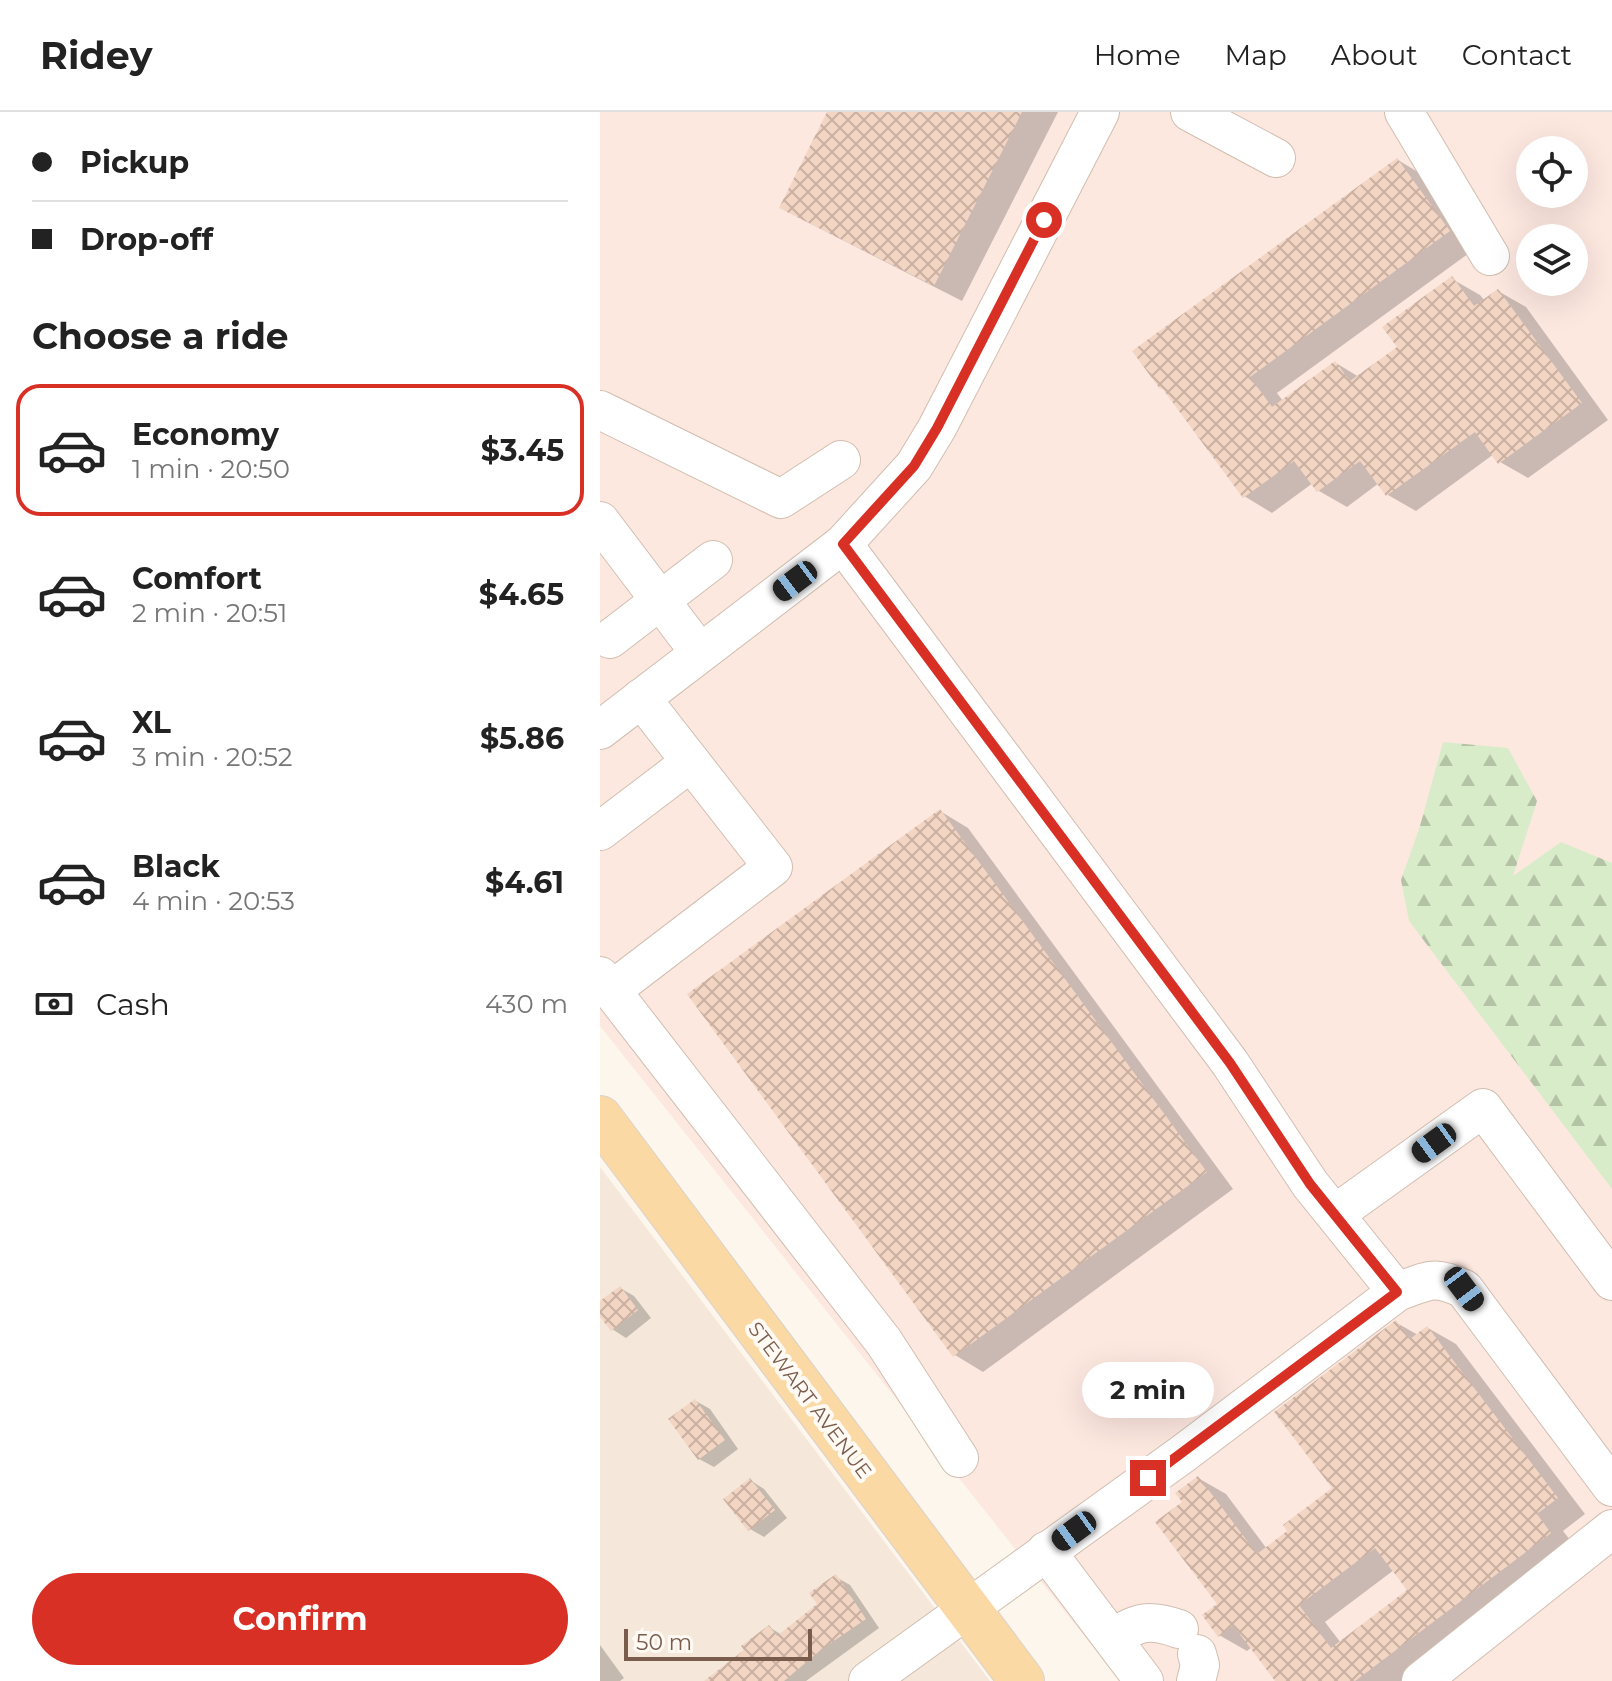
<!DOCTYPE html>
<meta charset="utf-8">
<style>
:root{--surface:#fff;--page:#f2f2f2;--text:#222;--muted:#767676;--line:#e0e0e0;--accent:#d93025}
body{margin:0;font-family:Montserrat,sans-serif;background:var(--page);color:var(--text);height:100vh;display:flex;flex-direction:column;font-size:30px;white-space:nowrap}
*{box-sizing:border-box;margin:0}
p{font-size:26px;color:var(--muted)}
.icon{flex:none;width:44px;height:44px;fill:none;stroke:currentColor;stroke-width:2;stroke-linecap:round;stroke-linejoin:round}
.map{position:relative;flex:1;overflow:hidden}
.details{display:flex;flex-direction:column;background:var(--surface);width:600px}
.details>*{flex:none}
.hud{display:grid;align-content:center;height:176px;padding:0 32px;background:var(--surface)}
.fabs{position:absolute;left:916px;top:24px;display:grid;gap:16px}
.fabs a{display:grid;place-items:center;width:72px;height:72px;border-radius:50%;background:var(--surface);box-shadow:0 8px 32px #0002;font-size:40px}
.scale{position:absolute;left:24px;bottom:20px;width:188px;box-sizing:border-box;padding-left:8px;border:4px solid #7a5c4d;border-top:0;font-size:22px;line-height:28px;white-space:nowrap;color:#7a5c4d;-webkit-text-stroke:6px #fffaf3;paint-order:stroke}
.end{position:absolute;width:36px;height:36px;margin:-18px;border:10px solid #d93025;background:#fff;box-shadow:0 0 0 4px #fff}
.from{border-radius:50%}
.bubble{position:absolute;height:56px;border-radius:28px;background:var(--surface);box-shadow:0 8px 32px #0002;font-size:26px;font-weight:700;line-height:56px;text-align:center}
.car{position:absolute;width:24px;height:48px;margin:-24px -12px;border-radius:10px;box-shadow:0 0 6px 2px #0007;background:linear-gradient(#222 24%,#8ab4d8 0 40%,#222 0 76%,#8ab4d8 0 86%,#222 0)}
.hud b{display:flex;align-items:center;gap:28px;height:76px;font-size:30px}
.hud b+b{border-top:2px solid var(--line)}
.hud i{width:20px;height:20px;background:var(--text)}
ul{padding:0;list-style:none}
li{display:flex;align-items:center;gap:24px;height:132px;margin:0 16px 12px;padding:0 16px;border:4px solid transparent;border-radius:24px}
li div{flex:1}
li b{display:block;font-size:30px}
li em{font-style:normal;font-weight:700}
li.current{border-color:var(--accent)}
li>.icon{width:72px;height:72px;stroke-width:1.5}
h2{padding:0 32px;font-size:36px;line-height:96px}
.pay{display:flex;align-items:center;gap:20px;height:88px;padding:0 32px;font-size:30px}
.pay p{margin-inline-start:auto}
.primary-button{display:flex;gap:16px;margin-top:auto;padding:16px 32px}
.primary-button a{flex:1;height:92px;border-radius:48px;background:var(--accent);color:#fff;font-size:32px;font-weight:700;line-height:92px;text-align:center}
header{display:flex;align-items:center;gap:48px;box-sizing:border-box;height:112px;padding:0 40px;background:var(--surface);border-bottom:2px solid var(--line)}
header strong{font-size:38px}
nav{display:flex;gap:44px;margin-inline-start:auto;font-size:28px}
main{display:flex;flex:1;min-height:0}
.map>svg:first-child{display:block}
.residential{fill:#f5e8da}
.commercial{fill:#fde8e0;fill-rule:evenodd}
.forest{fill:url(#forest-firs)}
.shadow{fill:#0003;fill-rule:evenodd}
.building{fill:url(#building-cross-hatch);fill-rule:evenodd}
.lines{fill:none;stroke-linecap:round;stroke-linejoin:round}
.minor-casing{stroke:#d1beb0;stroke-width:40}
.major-casing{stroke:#dad1cd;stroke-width:46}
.minor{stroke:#fff;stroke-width:38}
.major{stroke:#fbd9a5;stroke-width:44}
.route{stroke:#d93025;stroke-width:10}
.labels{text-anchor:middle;stroke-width:8;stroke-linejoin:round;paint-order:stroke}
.street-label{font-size:20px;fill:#7a5c4d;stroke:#fffaf3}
</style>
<header>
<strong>Ridey</strong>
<nav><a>Home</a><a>Map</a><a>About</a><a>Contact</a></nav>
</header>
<main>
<section class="details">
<div class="hud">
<b><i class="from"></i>Pickup</b>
<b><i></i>Drop-off</b>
</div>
<h2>Choose a ride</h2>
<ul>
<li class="current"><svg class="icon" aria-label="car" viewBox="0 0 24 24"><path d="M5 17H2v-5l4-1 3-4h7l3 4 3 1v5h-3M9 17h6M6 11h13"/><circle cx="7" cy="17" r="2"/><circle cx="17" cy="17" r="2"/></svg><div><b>Economy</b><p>1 min · 20:50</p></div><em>$3.45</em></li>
<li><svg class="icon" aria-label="car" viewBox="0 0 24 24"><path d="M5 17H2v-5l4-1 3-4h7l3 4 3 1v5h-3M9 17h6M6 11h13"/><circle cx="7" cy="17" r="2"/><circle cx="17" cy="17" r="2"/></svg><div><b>Comfort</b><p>2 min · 20:51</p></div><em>$4.65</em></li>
<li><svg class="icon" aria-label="car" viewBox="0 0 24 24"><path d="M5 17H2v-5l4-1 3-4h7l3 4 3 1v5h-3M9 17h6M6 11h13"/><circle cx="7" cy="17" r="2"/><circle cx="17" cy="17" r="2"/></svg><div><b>XL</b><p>3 min · 20:52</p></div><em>$5.86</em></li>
<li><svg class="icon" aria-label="car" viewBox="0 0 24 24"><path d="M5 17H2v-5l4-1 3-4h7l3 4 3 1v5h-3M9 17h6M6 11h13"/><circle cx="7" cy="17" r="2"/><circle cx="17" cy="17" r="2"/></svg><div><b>Black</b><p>4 min · 20:53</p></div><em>$4.61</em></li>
</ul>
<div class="pay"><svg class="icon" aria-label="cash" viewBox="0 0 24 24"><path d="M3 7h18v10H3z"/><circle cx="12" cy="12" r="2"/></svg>Cash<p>430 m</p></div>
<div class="primary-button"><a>Confirm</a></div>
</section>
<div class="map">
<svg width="1012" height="1569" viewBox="0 0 1012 1569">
<defs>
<pattern id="forest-firs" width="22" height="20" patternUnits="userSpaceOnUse" patternTransform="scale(2)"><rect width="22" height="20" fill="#d8ecc9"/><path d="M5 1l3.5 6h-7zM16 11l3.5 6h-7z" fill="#b4c2a5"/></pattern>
<pattern id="building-cross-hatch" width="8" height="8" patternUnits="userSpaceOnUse" patternTransform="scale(2)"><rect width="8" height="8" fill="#f3d5c3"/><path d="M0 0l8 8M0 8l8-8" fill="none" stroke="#cab0a1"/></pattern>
</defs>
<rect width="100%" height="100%" fill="#fdf6ec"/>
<!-- residential -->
<path class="residential" d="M 0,1055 L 390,1569 L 0,1569 Z"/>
<!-- commercial -->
<path class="commercial" d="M 0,0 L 1012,0 L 1012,1569 L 520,1569 L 0,914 ZM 930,38 L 974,38 L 974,82 L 930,82 ZM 930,126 L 974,126 L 974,170 L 930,170 Z"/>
<!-- forest -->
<path class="forest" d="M 843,630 L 908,636 L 937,689 L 913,764 L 961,730 L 1012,751 L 1012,1077 L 809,809 L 801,768 L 820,714 Z"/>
<!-- shadow -->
<g class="shadow">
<path d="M 230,0 L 458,0 L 362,189 L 209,111 Z"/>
<path d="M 798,48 L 826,65 L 876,136 L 677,281 L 683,289 L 736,251 L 759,265 L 800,235 L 852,167 L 880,183 L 885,189 L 898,179 L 926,195 L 1008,308 L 928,366 L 900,350 L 894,342 L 816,399 L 788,383 L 779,371 L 747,395 L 719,379 L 713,371 L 672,401 L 644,384 L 567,279 L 561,276 Z"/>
<path d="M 340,699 L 368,716 L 633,1077 L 383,1260 L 355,1243 Z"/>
<path d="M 20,1176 L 34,1184 L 51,1206 L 26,1226 L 12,1217 L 0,1202 L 0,1192 Z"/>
<path d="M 797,1211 L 818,1223 L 828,1216 L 856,1232 L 985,1402 L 963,1419 L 978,1438 L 804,1569 L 678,1569 L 652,1535 L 647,1539 L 619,1523 L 620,1492 L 584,1390 L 598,1366 L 626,1382 L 667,1437 L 690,1420 L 735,1376 ZM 794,1458 L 810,1478 L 741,1531 L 725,1510 Z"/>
<path d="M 96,1289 L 110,1297 L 138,1337 L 114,1355 L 99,1347 Z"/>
<path d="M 150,1368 L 164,1377 L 187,1406 L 164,1425 L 150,1417 Z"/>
<path d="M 236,1465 L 250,1473 L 279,1516 L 206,1569 L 107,1569 L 147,1538 L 169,1515 L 182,1523 L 219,1492 Z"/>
<path d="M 0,1533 L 24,1566 L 20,1569 L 0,1569 Z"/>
</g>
<!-- building -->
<g class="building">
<path d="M 227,0 L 422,0 L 334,174 L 179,96 Z"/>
<path d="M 797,46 L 850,119 L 650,265 L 672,295 L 735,249 L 750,269 L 797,235 L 782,215 L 852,164 L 874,194 L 898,177 L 982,291 L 898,352 L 875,320 L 786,384 L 760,349 L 717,380 L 694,349 L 643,386 L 562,276 L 560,277 L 532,239 Z"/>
<path d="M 340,697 L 607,1060 L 353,1245 L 87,882 Z"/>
<path d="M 20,1174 L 38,1198 L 11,1219 L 0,1205 L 0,1189 Z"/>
<path d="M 796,1208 L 810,1227 L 827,1214 L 958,1386 L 937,1402 L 951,1421 L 755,1569 L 675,1569 L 633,1513 L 618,1525 L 602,1503 L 617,1492 L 555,1410 L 582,1390 L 575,1381 L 598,1364 L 657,1442 L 687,1419 L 683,1413 L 732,1376 L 674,1300 ZM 775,1436 L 807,1478 L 731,1536 L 699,1493 Z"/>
<path d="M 95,1287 L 125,1328 L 98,1348 L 68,1307 Z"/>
<path d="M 150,1366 L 175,1398 L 148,1419 L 123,1387 Z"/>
<path d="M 236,1462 L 266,1507 L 222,1537 L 184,1569 L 104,1569 L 144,1538 L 141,1534 L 169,1513 L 177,1524 L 217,1492 L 209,1481 Z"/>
</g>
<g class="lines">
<!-- minor casing -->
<g class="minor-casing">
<g id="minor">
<path d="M 590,0 L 676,46"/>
<path d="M 804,0 L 890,144"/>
<path d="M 0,298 L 181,387 L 241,348"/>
<path d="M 0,409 L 100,541"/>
<path d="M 243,432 L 630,951 L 710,1072 L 797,1180"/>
<path d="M 10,527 L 113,448"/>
<path d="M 0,618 L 243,432 L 314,354 L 337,316 L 500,0"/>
<path d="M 0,719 L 91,650"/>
<path d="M 0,864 L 284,1230 L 359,1346"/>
<path d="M 12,878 L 173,755 L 41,586"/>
<path d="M 735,1102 L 883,996 L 1012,1169"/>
<path d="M 446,1439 L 544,1569"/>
<path d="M 512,1526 C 539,1510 547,1506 579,1517"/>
<path d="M 268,1569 L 584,1341 L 797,1180 C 828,1169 833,1162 864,1177 L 1012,1375"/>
<path d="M 596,1569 L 600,1553 L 597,1542"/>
<path d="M 821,1569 L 1012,1417"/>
</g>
</g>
<!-- major casing -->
<g class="major-casing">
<path id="major" d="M 0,1006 L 422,1569"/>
</g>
<!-- minor -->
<use href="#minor" class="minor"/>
<!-- major -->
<use href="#major" class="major"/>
</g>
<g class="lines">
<!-- route -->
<path class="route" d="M 444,108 L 337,316 L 314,354 L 243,432 L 630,951 L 710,1072 L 797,1180 L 548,1366"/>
</g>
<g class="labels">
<!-- street labels -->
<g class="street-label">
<text transform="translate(210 1288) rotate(53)" y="7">STEWART AVENUE</text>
</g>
</g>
</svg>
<div class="fabs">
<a><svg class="icon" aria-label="locate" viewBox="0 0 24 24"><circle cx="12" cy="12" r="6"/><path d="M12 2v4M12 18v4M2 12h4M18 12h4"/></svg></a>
<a><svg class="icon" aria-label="layers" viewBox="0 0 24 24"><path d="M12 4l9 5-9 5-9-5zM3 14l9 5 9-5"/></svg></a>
</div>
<div class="scale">50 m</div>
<i class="end from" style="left:444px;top:108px"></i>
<i class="end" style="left:548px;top:1366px"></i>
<div class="bubble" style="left:482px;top:1250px;width:132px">2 min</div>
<i class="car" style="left:195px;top:469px;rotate:233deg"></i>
<i class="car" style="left:834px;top:1031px;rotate:234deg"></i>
<i class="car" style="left:864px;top:1177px;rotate:143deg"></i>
<i class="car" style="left:474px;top:1419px;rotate:234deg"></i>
</div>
</main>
